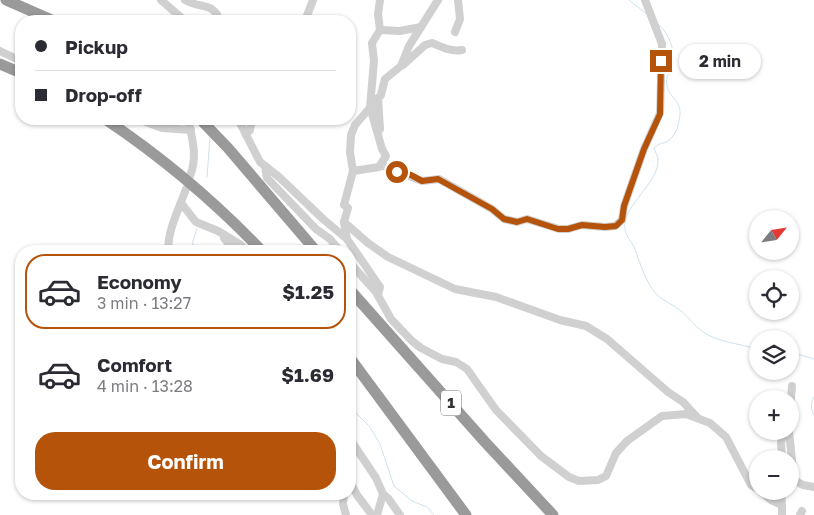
<!DOCTYPE html>
<meta charset="utf-8">
<style>
:root{--surface:#fff;--page:#f7f7f7;--text:#2b2b33;--muted:#7c7c81;--line:#e1e1e2;--accent:#b45309}
body{margin:0;font-family:"Golos Text",sans-serif;background:var(--page);color:var(--text);height:100vh;display:flex;flex-direction:column;font-size:19px;white-space:nowrap}
*{box-sizing:border-box;margin:0}
p{font-size:16px;color:var(--muted)}
.icon{flex:none;width:28px;height:28px;fill:none;stroke:currentColor;stroke-width:2;stroke-linecap:round;stroke-linejoin:round}
.map{position:relative;flex:1;overflow:hidden}
.panel{position:absolute;left:15px;top:245px;width:341px;height:255px;display:flex;flex-direction:column;background:var(--surface);border-radius:20px;box-shadow:0 1px 4px #0004}
.panel>*{flex:none}
.top-card{position:absolute;left:15px;top:15px;width:341px;height:110px;border-radius:20px;box-shadow:0 1px 4px #0004;display:grid;align-content:center;height:110px;padding:0 20px;background:var(--surface)}
.needle{width:32px;rotate:60deg}
.buttons{position:absolute;left:749px;top:210px;display:grid;gap:10px}
.buttons a{display:grid;place-items:center;width:50px;height:50px;border-radius:50%;background:var(--surface);box-shadow:0 1px 4px #0004;font-size:25px}
.end{position:absolute;width:22px;height:22px;margin:-11px;border:6px solid #b45309;background:#fff;box-shadow:0 0 0 2px #fff}
.from{border-radius:50%}
.bubble{position:absolute;height:35px;border-radius:18px;background:var(--surface);box-shadow:0 1px 4px #0004;font-size:16px;font-weight:700;line-height:35px;text-align:center}
.top-card b{display:flex;align-items:center;gap:18px;height:48px;font-size:19px}
.top-card b+b{border-top:1px solid var(--line)}
.top-card i{width:12px;height:12px;background:var(--text)}
ul{padding:9px 0 0;list-style:none}
li{display:flex;align-items:center;gap:15px;height:75px;margin:0 10px 8px;padding:0 10px;border:2px solid transparent;border-radius:20px}
li div{flex:1}
li b{display:block;font-size:19px}
li em{font-style:normal;font-weight:700}
li.selected{border-color:var(--accent)}
li>.icon{width:45px;height:45px;stroke-width:1.5}
.button{display:flex;gap:10px;margin-top:auto;padding:10px 20px}
.button a{flex:1;height:58px;border-radius:20px;background:var(--accent);color:#fff;font-size:20px;font-weight:700;line-height:58px;text-align:center}
.map>svg:first-child{display:block}
.lines{fill:none;stroke-linecap:round;stroke-linejoin:round}
.stream{stroke:#cfe2ee;stroke-width:1}
.minor{stroke:#d0d0d0;stroke-width:8}
.highway{stroke:#9a9a9a;stroke-width:11}
.route{stroke:#b45309;stroke-width:6}
.labels{text-anchor:middle;stroke-width:5;stroke-linejoin:round;paint-order:stroke}
.shield{fill:#fff;stroke:#707070;stroke-width:1}
.shield-label{font-size:15px;font-weight:bold;fill:#333}
</style>
<div class="map">
<svg width="814" height="515" viewBox="0 0 814 515">
<rect width="100%" height="100%" fill="#fff"/>
<g class="lines">
<!-- stream -->
<g class="stream">
<path d="M 629,0 L 648,15"/>
<path d="M 174,16 L 178,21"/>
<path d="M 657,23 C 668,32 676,49 672,64 C 670,72 665,77 667,86 C 670,100 684,100 679,121 C 678,128 674,137 668,141 C 663,144 658,143 654,148 C 655,151 657,155 658,159 C 660,180 629,201 625,222 C 623,235 631,239 635,249 C 640,264 646,282 656,294 C 663,301 674,305 681,311 C 689,317 694,326 703,332 C 718,342 740,344 758,349"/>
<path d="M 207,177 L 210,137"/>
<path d="M 192,251 L 193,241 L 197,229"/>
<path d="M 790,352 L 814,359"/>
<path d="M 814,397 C 810,403 811,409 814,415"/>
<path d="M 350,410 L 355,412 L 370,427 L 380,444 L 394,486 L 412,501 L 427,507 L 434,515"/>
</g>
<!-- minor -->
<g class="minor">
<path d="M 161,0 L 185,21"/>
<path d="M 185,0 C 199,9 213,1 220,21"/>
<path d="M 305,21 L 313,0"/>
<path d="M 380,30 L 400,31 L 421,27 L 438,0"/>
<path d="M 455,32 L 460,19 L 458,0"/>
<path d="M 0,51 L 21,61"/>
<path d="M 403,65 L 425,45 L 432,43 C 441,47 452,52 462,50"/>
<path d="M 378,98 L 380,129"/>
<path d="M 138,119 L 162,128 L 191,130"/>
<path d="M 188,119 C 192,138 198,156 190,176"/>
<path d="M 238,119 L 260,162 L 279,177 L 323,219 L 347,239 L 380,287 L 378,295"/>
<path d="M 246,135 L 250,130 L 252,119"/>
<path d="M 381,165 L 422,181 L 439,179 L 492,209 L 504,219 L 517,222 L 527,219 L 559,229 L 568,229 L 582,225 L 605,227 L 615,226 L 622,220 L 624,206 L 644,149 L 660,113 L 662,44 L 645,0"/>
<path d="M 265,166 L 267,178 L 316,229 L 330,239 L 340,251"/>
<path d="M 353,171 L 350,152 L 351,135 L 355,125 L 381,95 L 385,79 L 401,66 L 409,46 L 421,27"/>
<path d="M 181,203 L 196,222 L 218,231 L 241,245 L 247,251"/>
<path d="M 344,222 L 368,243 L 388,257 L 455,289 L 496,297 L 560,320 L 586,326 L 607,339 L 668,392 L 683,402 L 696,416"/>
<path d="M 224,238 L 234,251"/>
<path d="M 347,239 L 344,222 L 348,208 L 344,205 L 353,171 L 379,167 L 386,156 L 382,149 L 370,107 L 374,61 L 372,43 L 380,30 L 378,14 L 380,0"/>
<path d="M 168,251 C 168,229 179,209 186,189"/>
<path d="M 350,263 L 376,292 L 391,319 L 412,341 L 421,348 L 442,359 L 456,362 L 467,369 L 496,410 L 541,456 L 569,477 L 579,481 L 598,480 L 606,476 L 616,453 L 627,441 L 662,416 L 686,414 L 710,423 L 726,437 L 751,485 L 758,489"/>
<path d="M 790,411 L 792,386"/>
<path d="M 789,431 L 794,480 L 803,485 L 814,487"/>
<path d="M 350,439 L 376,478 L 383,494 L 377,515"/>
<path d="M 782,459 L 781,443 L 784,431"/>
<path d="M 350,481 L 357,495 L 372,515"/>
<path d="M 760,491 L 771,500 L 782,505 L 782,515"/>
<path d="M 781,491 L 782,505"/>
<path d="M 344,494 L 343,504 L 346,515"/>
<path d="M 383,494 L 388,498 L 400,515"/>
<path d="M 800,515 L 802,511"/>
</g>
<!-- highway -->
<g class="highway">
<path d="M 6,0 L 54,21"/>
<path d="M 0,64 L 21,73"/>
<path d="M 105,119 C 162,157 215,202 262,251"/>
<path d="M 200,119 L 228,148 L 316,251"/>
<path d="M 350,290 L 485,442 L 553,515"/>
<path d="M 350,358 L 466,515"/>
</g>
</g>
<g class="lines">
<!-- route -->
<path class="route" d="M 397,172 L 411,175 L 422,181 L 438,179 L 492,209 L 504,219 L 517,222 L 527,219 L 558,229 L 568,229 L 582,225 L 605,227 L 616,226 L 622,220 L 624,206 L 644,149 L 660,114 L 661,61"/>
</g>
<g class="labels">
<!-- shield labels -->
<rect class="shield" x="441" y="390.5" width="20" height="25" rx="4"/>
<g class="shield-label">
<text x="451" y="408">1</text>
</g>
</g>
</svg>
<div class="buttons">
<a><svg class="needle" viewBox="-14 -14 28 28"><path d="M0-13l5 13h-10z" fill="#e53935"/><path d="M0 13l5-13h-10z" fill="#7c7c81"/></svg></a>
<a><svg class="icon" aria-label="locate" viewBox="0 0 24 24"><circle cx="12" cy="12" r="6"/><path d="M12 2v4M12 18v4M2 12h4M18 12h4"/></svg></a>
<a><svg class="icon" aria-label="layers" viewBox="0 0 24 24"><path d="M12 4l9 5-9 5-9-5zM3 14l9 5 9-5"/></svg></a>
<a>+</a>
<a>−</a>
</div>
<i class="end from" style="left:397px;top:172px"></i>
<i class="end" style="left:661px;top:61px"></i>
<div class="bubble" style="left:679px;top:44px;width:82px">2 min</div>
<div class="top-card">
<b><i class="from"></i>Pickup</b>
<b><i></i>Drop-off</b>
</div>
<section class="panel">
<ul>
<li class="selected"><svg class="icon" aria-label="car" viewBox="0 0 24 24"><path d="M5 17H2v-5l4-1 3-4h7l3 4 3 1v5h-3M9 17h6M6 11h13"/><circle cx="7" cy="17" r="2"/><circle cx="17" cy="17" r="2"/></svg><div><b>Economy</b><p>3 min · 13:27</p></div><em>$1.25</em></li>
<li><svg class="icon" aria-label="car" viewBox="0 0 24 24"><path d="M5 17H2v-5l4-1 3-4h7l3 4 3 1v5h-3M9 17h6M6 11h13"/><circle cx="7" cy="17" r="2"/><circle cx="17" cy="17" r="2"/></svg><div><b>Comfort</b><p>4 min · 13:28</p></div><em>$1.69</em></li>
</ul>
<div class="button"><a>Confirm</a></div>
</section>
</div>
